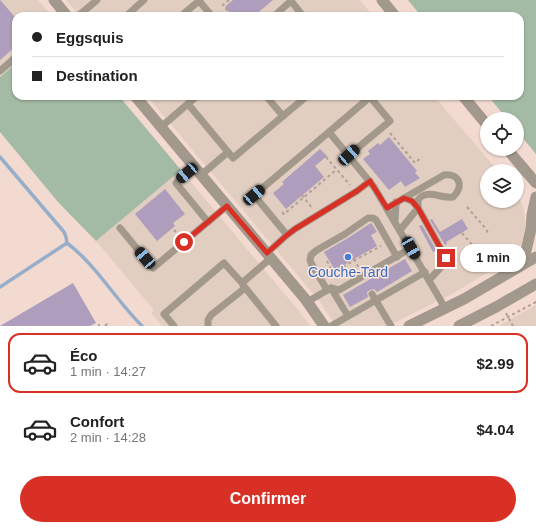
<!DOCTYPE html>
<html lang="fr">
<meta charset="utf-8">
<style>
:root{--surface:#fff;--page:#f2f2f2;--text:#222;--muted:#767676;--line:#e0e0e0;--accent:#d93025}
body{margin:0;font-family:Helvetica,sans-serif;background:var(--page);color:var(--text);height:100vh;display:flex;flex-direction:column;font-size:15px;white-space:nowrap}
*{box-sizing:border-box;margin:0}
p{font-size:13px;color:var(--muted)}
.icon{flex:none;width:22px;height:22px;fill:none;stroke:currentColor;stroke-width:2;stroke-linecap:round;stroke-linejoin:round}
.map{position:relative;height:326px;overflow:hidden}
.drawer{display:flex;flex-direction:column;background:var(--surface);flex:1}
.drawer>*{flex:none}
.hud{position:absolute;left:12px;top:12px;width:512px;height:88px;border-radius:12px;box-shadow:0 1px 3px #0004;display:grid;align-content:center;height:88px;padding:0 20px;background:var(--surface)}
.tools{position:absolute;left:480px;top:112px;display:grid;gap:8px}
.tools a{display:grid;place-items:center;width:44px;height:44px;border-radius:50%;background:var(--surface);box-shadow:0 1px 3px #0004;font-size:20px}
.end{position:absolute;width:18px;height:18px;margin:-9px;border:5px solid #d93025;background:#fff;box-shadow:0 0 0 2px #fff}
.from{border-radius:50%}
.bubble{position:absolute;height:28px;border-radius:14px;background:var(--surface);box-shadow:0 1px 3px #0004;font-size:13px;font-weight:800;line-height:28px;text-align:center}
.car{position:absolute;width:12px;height:24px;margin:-12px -6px;border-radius:5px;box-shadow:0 0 3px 1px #0007;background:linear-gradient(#222 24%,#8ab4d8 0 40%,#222 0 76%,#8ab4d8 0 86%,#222 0)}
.hud b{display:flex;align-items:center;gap:14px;height:38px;font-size:15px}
.hud b+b{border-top:1px solid var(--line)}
.hud i{width:10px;height:10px;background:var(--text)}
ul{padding:7px 0 0;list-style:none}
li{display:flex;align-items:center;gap:12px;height:60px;margin:0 8px 6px;padding:0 12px;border:2px solid transparent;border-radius:12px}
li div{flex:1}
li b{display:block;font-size:15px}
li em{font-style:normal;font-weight:800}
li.on{border-color:var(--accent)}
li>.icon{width:36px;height:36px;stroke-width:1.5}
.primary-button{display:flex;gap:8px;margin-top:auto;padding:8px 20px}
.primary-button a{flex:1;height:46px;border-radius:24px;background:var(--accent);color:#fff;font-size:16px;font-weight:800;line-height:46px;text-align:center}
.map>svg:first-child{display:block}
.commercial{fill:#e2cec0}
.green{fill:#a3baa4}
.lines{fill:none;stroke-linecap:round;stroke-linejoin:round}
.stream{stroke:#96aeca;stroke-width:3.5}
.building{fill:#ae9dbc}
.path{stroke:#b29e97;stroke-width:2;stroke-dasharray:3 3;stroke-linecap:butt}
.service{stroke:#a2988b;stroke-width:7}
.minor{stroke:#a2988b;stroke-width:11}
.tertiary{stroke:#a2988b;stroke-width:11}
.route{stroke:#d93025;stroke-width:5}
.shop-dot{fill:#3f7fe0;stroke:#fde9e1;stroke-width:1.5}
.labels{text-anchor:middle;stroke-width:3;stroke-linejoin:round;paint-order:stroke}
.shop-label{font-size:14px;fill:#366cbe;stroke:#fde9e1}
</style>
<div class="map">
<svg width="536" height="326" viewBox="0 0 536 326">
<rect width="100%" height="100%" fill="#f3dad1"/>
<!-- commercial -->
<g class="commercial">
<path d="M 0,0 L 38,0 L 52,16 L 16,16 L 16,63 L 0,76 Z"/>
<path d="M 66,0 L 360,0 L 373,16 L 80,16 Z"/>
<path d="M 147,96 L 434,96 L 498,171 L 487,171 L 487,201 L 517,201 L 517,194 L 520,200 L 524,210 L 525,220 L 525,230 L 522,242 L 516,253 L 512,259 L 505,264 L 497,267 L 452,294 L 388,326 L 336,326 L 320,302 Z"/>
<path d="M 181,170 L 299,311 L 310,326 L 162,326 L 151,313 L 154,310 L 96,241 Z"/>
<path d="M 536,305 L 536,326 L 499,326 L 509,320 Z"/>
</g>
<!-- green -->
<g class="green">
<path d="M 408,0 L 536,0 L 536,154 L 517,131 L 517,119 L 507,119 L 488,96 L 520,96 L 520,16 L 421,16 Z"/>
<path d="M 16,63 L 16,96 L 119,96 L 181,170 L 96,241 L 58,202 L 0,132 L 0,77 Z"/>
</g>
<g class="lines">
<!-- stream -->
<g class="stream">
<path d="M 0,157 L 64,232 L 66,237 L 67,243 L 0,287"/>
<path d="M 67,243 C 97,266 115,299 142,326"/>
</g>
</g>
<!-- building -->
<g class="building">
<path d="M 0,0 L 16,18 L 16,46 L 0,60 Z"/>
<path d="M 233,0 L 273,0 L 254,16 L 232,16 L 225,7 Z"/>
<path d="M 389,137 L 417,171 L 415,173 L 420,178 L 405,187 L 401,181 L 389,190 L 363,159 L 370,154 L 368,151 L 378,143 L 380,145 Z"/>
<path d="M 320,149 L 327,156 L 315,166 L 324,177 L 286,209 L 273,193 L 284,184 L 282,182 Z"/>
<path d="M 165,189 L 185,214 L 173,223 L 175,226 L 157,241 L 135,214 Z"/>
<path d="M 432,219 L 440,232 L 462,219 L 468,229 L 446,242 L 447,244 L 445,245 L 430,220 Z"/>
<path d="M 371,223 L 372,224 L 377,232 L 371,235 L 377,246 L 335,270 L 324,252 L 348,238 Z"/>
<path d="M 422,225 L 436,250 L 433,252 L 419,226 Z"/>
<path d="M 405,259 L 412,271 L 377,292 L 374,289 L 370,290 L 367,292 L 368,297 L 350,307 L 343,295 Z"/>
<path d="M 73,283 L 96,323 L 90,326 L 0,326 Z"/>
</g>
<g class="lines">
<!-- path -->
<g class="path">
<path d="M 229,0 L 223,5 L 232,16"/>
<path d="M 390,133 L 415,163 L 422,157"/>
<path d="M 326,157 L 350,185"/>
<path d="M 302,195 L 312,208"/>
<path d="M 467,207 L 486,229 L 489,235"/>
<path d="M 282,212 L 284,214 L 336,170"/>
<path d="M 174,230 L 179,235"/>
<path d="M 462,233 L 474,247"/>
<path d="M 354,259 L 359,268"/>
<path d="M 327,261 L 333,272 L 381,246"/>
<path d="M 506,313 L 513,326"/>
<path d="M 98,326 L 99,325 L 99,326"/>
<path d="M 105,326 L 107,324 L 108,326"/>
<path d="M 491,326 L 536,302"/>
</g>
<!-- service -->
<g class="service">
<path d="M 199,1 L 212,16"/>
<path d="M 78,16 L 97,0"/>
<path d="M 126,16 L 144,0"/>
<path d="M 181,16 L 200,0"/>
<path d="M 274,16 L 291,1 L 303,16"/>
<path d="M 0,71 L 16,57"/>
<path d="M 188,104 L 233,158 L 283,116 L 266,96"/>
<path d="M 283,116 L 307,96"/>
<path d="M 161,127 L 197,96"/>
<path d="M 329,132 L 370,97 L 390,121 L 349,155"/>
<path d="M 194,167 L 176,183 L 208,222"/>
<path d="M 201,175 L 228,152"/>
<path d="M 387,208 L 444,175 C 460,173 464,187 453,197 C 441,199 426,188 418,200 L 418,208 L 421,213 L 446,258 L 445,263 L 429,280"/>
<path d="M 395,222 L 396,202"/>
<path d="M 120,228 L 153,268 L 227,206"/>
<path d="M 400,230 L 418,208 L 412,201 L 404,198"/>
<path d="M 287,235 L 254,195 L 329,132 L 374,187 L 441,301 L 444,308"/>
<path d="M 267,253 L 287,235 L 295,229 L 357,191 L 370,181"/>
<path d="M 243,285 L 276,326"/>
<path d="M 331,288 L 339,290 L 411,248"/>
<path d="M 327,290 L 311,263 L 310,260 L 311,255 L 317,250 L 345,234 L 368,218 L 373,218 L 376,220 L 397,257"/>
<path d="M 372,294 L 391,326"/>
<path d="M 307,302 L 331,288 L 348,316"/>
<path d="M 174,326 L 164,314 L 224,263 L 242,283 L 271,258"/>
<path d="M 208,326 L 208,320 L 211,315 L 245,288"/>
<path d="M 331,326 L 425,272"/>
</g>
<!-- minor -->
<g class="minor">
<path d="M 54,0 L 67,16"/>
<path d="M 135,96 L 306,300 L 324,326"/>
</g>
<!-- tertiary -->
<g class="tertiary">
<path d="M 382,0 L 395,16"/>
<path d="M 463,96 L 487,125"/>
<path d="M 507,149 L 536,183"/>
<path d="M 523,264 L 531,229 L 532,215 L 536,197"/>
<path d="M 409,326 L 464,299 L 536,257"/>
<path d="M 459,326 L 496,307 L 536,284"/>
</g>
</g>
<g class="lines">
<!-- route -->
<path class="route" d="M 184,242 L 227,206 L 267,253 L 287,235 L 295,229 L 357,191 L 370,181 L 387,208 L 404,198 L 412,201 L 418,208 L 446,258"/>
</g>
<!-- markers -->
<circle class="shop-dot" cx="348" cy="257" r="4"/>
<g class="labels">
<!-- shop labels -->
<g class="shop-label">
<text x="348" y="277">Couche-Tard</text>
</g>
</g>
</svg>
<div class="tools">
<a><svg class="icon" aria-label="locate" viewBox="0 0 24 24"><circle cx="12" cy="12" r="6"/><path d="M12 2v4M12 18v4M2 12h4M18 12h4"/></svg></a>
<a><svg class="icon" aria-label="layers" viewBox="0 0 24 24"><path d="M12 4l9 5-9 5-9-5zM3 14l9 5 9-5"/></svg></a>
</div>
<i class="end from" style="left:184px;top:242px"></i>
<i class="end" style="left:446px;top:258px"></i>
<div class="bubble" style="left:460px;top:244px;width:66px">1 min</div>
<i class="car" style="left:349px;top:155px;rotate:48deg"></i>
<i class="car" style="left:187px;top:173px;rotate:230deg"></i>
<i class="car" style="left:254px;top:195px;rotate:50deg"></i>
<i class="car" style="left:411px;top:248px;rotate:150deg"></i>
<i class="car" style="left:145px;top:258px;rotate:320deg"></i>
<div class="hud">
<b><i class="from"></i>Eggsquis</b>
<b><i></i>Destination</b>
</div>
</div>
<section class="drawer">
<ul>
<li class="on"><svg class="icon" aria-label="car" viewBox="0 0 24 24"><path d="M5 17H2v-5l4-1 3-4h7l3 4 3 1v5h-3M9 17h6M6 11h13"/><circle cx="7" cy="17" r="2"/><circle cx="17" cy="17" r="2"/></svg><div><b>Éco</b><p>1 min · 14:27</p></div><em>$2.99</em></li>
<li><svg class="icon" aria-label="car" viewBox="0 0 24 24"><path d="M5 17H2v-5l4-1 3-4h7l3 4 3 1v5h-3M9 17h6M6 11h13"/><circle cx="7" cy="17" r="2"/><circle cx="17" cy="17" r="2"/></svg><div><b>Confort</b><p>2 min · 14:28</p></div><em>$4.04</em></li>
</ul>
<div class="primary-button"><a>Confirmer</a></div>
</section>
